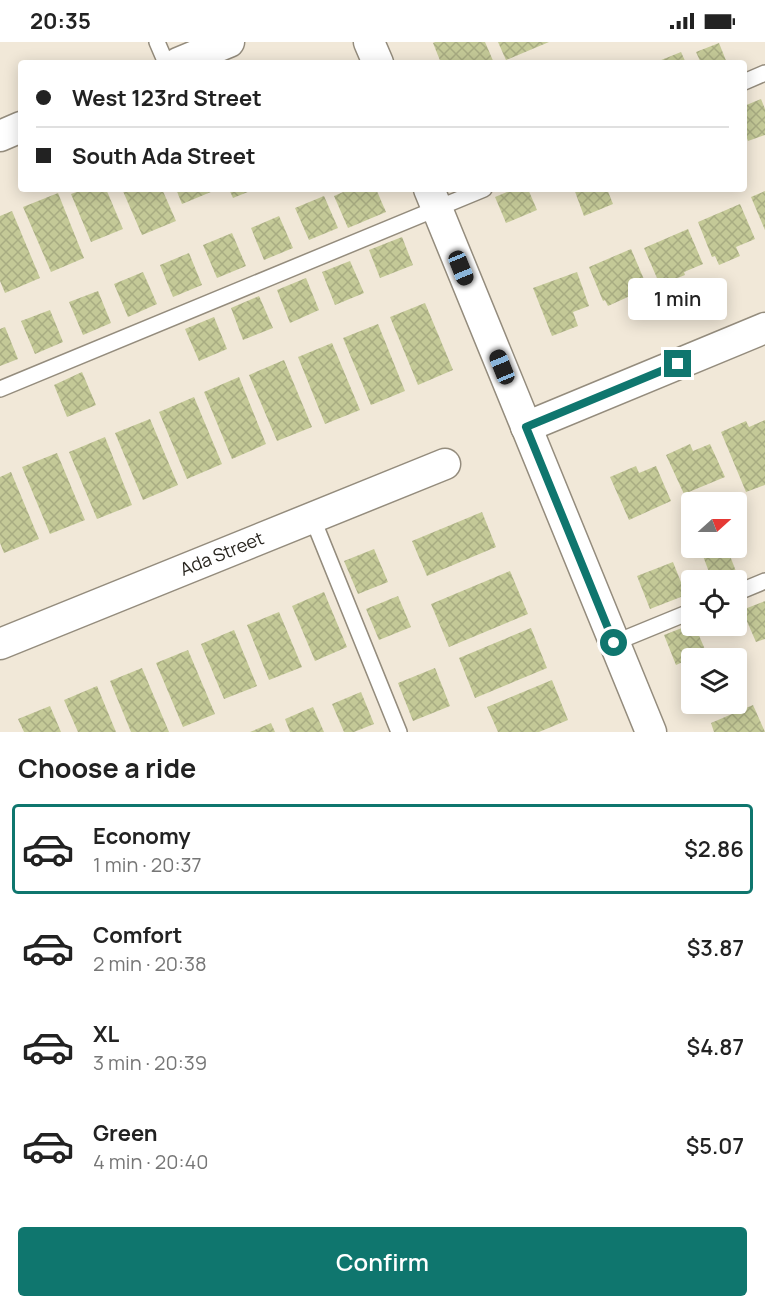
<!DOCTYPE html>
<meta charset="utf-8">
<style>
:root{--surface:#fff;--page:#f2f2f2;--text:#222;--muted:#767676;--line:#e0e0e0;--accent:#0f766e}
body{margin:0;font-family:Manrope,sans-serif;background:var(--page);color:var(--text);height:100vh;display:flex;flex-direction:column;font-size:22px;white-space:nowrap}
*{box-sizing:border-box;margin:0}
p{font-size:20px;color:var(--muted)}
.icon{flex:none;width:33px;height:33px;fill:none;stroke:currentColor;stroke-width:2;stroke-linecap:round;stroke-linejoin:round}
.map{position:relative;height:690px;overflow:hidden}
.panel{display:flex;flex-direction:column;background:var(--surface);flex:1}
.panel>*{flex:none}
.top-card{position:absolute;left:18px;top:18px;width:729px;height:132px;border-radius:6px;box-shadow:0 3px 15px #0003;display:grid;align-content:center;height:132px;padding:0 18px;background:var(--surface)}
.needle{width:39px;rotate:69deg}
.controls{position:absolute;left:681px;top:450px;display:grid;gap:12px}
.controls a{display:grid;place-items:center;width:66px;height:66px;border-radius:6px;background:var(--surface);box-shadow:0 3px 15px #0003;font-size:30px}
.end{position:absolute;width:27px;height:27px;margin:-14px;border:8px solid #0f766e;background:#fff;box-shadow:0 0 0 3px #fff}
.from{border-radius:50%}
.bubble{position:absolute;height:42px;border-radius:6px;background:var(--surface);box-shadow:0 3px 15px #0003;font-size:20px;font-weight:600;line-height:42px;text-align:center}
.car{position:absolute;width:18px;height:36px;margin:-18px -9px;border-radius:8px;box-shadow:0 0 4px 2px #0007;background:linear-gradient(#222 24%,#8ab4d8 0 40%,#222 0 76%,#8ab4d8 0 86%,#222 0)}
.top-card b{display:flex;align-items:center;gap:21px;height:57px;font-size:22px}
.top-card b+b{border-top:2px solid var(--line)}
.top-card i{width:15px;height:15px;background:var(--text)}
ul{padding:0;list-style:none}
li{display:flex;align-items:center;gap:18px;height:90px;margin:0 12px 9px;padding:0 6px;border:3px solid transparent;border-radius:6px}
li div{flex:1}
li b{display:block;font-size:22px}
li em{font-style:normal;font-weight:600}
li.active{border-color:var(--accent)}
li>.icon{width:54px;height:54px;stroke-width:1.5}
h2{padding:0 18px;font-size:27px;line-height:72px}
.primary-button{display:flex;gap:12px;margin-top:auto;padding:12px 18px}
.primary-button a{flex:1;height:69px;border-radius:6px;background:var(--accent);color:#fff;font-size:24px;font-weight:600;line-height:69px;text-align:center}
.status{display:flex;justify-content:space-between;align-items:center;height:42px;padding:0 30px;background:var(--surface);direction:ltr}
.status svg{height:16px;fill:currentColor}
.map>svg:first-child{display:block}
.building{fill:url(#building-cross-hatch)}
.lines{fill:none;stroke-linecap:round;stroke-linejoin:round}
.lane-casing{stroke:#948c7d;stroke-width:18}
.street-casing{stroke:#948c7d;stroke-width:33}
.lane{stroke:#fff;stroke-width:15}
.street{stroke:#fff;stroke-width:30}
.route{stroke:#0f766e;stroke-width:8}
.labels{text-anchor:middle;stroke-width:4.5;stroke-linejoin:round;paint-order:stroke}
.street-label{font-size:18px;fill:#27241e;stroke:#fff}
</style>
<div class="status"><b>20:35</b><svg viewBox="0 0 49 12"><path d="M0 12V9h3v3zM5 12V6h3v6zM10 12V3h3v9zM15 12V0h3v12zM26 1h20v11H26zM47 4h2v5h-2z"/></svg></div>
<div class="map">
<svg width="765" height="690" viewBox="0 0 765 690">
<defs>
<pattern id="building-cross-hatch" width="8" height="8" patternUnits="userSpaceOnUse" patternTransform="scale(1.5)"><rect width="8" height="8" fill="#c4c997"/><path d="M0 0l8 8M0 8l8-8" fill="none" stroke="#a8ac82"/></pattern>
</defs>
<rect width="100%" height="100%" fill="#f1e8d8"/>
<!-- building -->
<g class="building">
<path d="M 435,0 L 485,0 L 494,21 L 441,21 L 433,1 Z"/>
<path d="M 498,0 L 549,0 L 506,18 Z"/>
<path d="M 719,1 L 727,21 L 701,21 L 696,10 Z"/>
<path d="M 681,10 L 686,21 L 654,21 Z"/>
<path d="M 761,57 L 765,67 L 765,93 L 748,99 L 744,88 L 744,64 Z"/>
<path d="M 85,147 L 106,147 L 123,187 L 91,200 L 71,152 Z"/>
<path d="M 122,147 L 162,147 L 176,179 L 142,193 Z"/>
<path d="M 176,147 L 218,147 L 182,162 Z"/>
<path d="M 229,147 L 255,147 L 233,156 Z"/>
<path d="M 350,147 L 376,147 L 386,170 L 348,186 L 334,154 Z"/>
<path d="M 514,147 L 528,147 L 537,168 L 506,181 L 495,155 Z"/>
<path d="M 574,147 L 607,147 L 613,162 L 584,174 Z"/>
<path d="M 765,149 L 765,188 L 751,155 Z"/>
<path d="M 58,151 L 84,216 L 51,230 L 23,165 Z"/>
<path d="M 324,154 L 338,186 L 309,198 L 295,166 Z"/>
<path d="M 740,162 L 755,197 L 736,205 L 740,214 L 719,223 L 715,214 L 712,215 L 698,180 Z"/>
<path d="M 12,169 L 40,236 L 5,251 L 0,239 L 0,174 Z"/>
<path d="M 279,174 L 293,206 L 264,218 L 251,186 Z"/>
<path d="M 688,187 L 703,222 L 684,230 L 685,233 L 660,243 L 644,206 Z"/>
<path d="M 232,191 L 246,224 L 217,236 L 203,203 Z"/>
<path d="M 402,195 L 413,223 L 380,236 L 369,208 Z"/>
<path d="M 631,207 L 646,242 L 628,249 L 630,254 L 608,264 L 605,258 L 603,259 L 589,225 Z"/>
<path d="M 189,211 L 202,243 L 173,255 L 160,223 Z"/>
<path d="M 350,219 L 364,251 L 335,263 L 322,230 Z"/>
<path d="M 143,230 L 157,262 L 128,275 L 114,242 Z"/>
<path d="M 577,230 L 589,264 L 573,270 L 578,284 L 552,294 L 533,246 Z"/>
<path d="M 306,236 L 319,268 L 290,281 L 277,248 Z"/>
<path d="M 98,249 L 111,281 L 83,293 L 69,260 Z"/>
<path d="M 259,254 L 273,286 L 243,298 L 231,266 Z"/>
<path d="M 425,261 L 453,328 L 418,343 L 390,275 Z"/>
<path d="M 50,268 L 63,300 L 35,312 L 21,279 Z"/>
<path d="M 214,275 L 227,307 L 199,319 L 185,287 Z"/>
<path d="M 378,282 L 405,349 L 371,363 L 343,296 Z"/>
<path d="M 5,285 L 18,317 L 0,324 L 0,287 Z"/>
<path d="M 332,301 L 360,368 L 325,382 L 298,315 Z"/>
<path d="M 284,318 L 312,385 L 277,399 L 249,333 Z"/>
<path d="M 82,330 L 96,363 L 67,375 L 54,343 Z"/>
<path d="M 239,335 L 266,402 L 232,417 L 204,350 Z"/>
<path d="M 194,355 L 222,422 L 187,437 L 159,370 Z"/>
<path d="M 150,377 L 178,443 L 143,458 L 115,391 Z"/>
<path d="M 765,378 L 765,443 L 746,450 L 721,390 L 746,379 L 749,385 Z"/>
<path d="M 105,395 L 132,463 L 97,477 L 69,410 Z"/>
<path d="M 690,402 L 693,409 L 710,402 L 725,435 L 684,452 L 666,413 Z"/>
<path d="M 57,411 L 85,478 L 50,492 L 22,425 Z"/>
<path d="M 636,424 L 639,431 L 656,424 L 671,459 L 629,478 L 610,435 Z"/>
<path d="M 11,430 L 39,497 L 4,511 L 0,501 L 0,435 Z"/>
<path d="M 482,470 L 496,505 L 427,534 L 412,499 Z"/>
<path d="M 700,506 L 727,506 L 737,532 L 719,538 L 712,538 Z"/>
<path d="M 374,507 L 388,540 L 358,552 L 344,519 Z"/>
<path d="M 673,520 L 686,553 L 650,567 L 637,534 Z"/>
<path d="M 510,529 L 528,572 L 449,605 L 431,562 Z"/>
<path d="M 324,550 L 347,605 L 315,619 L 292,564 Z"/>
<path d="M 398,554 L 411,585 L 379,598 L 366,567 Z"/>
<path d="M 765,559 L 765,597 L 756,600 L 742,568 Z"/>
<path d="M 279,570 L 302,625 L 269,638 L 247,583 Z"/>
<path d="M 692,582 L 692,584 L 695,584 L 706,610 L 676,623 L 664,593 Z"/>
<path d="M 531,586 L 547,626 L 475,656 L 459,616 Z"/>
<path d="M 234,588 L 257,644 L 224,657 L 201,602 Z"/>
<path d="M 188,608 L 215,672 L 183,685 L 156,621 Z"/>
<path d="M 142,626 L 169,690 L 131,690 L 110,639 Z"/>
<path d="M 435,626 L 450,664 L 413,679 L 398,641 Z"/>
<path d="M 552,638 L 568,678 L 539,690 L 498,690 L 487,665 Z"/>
<path d="M 97,644 L 116,690 L 78,690 L 64,658 Z"/>
<path d="M 361,650 L 374,682 L 354,690 L 344,690 L 332,662 Z"/>
<path d="M 753,663 L 765,690 L 714,690 L 711,681 Z"/>
<path d="M 50,664 L 61,690 L 24,690 L 18,677 Z"/>
<path d="M 313,665 L 324,690 L 290,690 L 285,677 Z"/>
<path d="M 271,681 L 275,690 L 250,690 Z"/>
</g>
<g class="lines">
<!-- lane casing -->
<g class="lane-casing">
<g id="lane">
<path d="M 157,0 L 166,21"/>
<path d="M 744,40 L 765,31"/>
<path d="M 0,347 L 484,147"/>
<path d="M 312,475 L 399,690"/>
<path d="M 736,551 L 765,539"/>
<path d="M 614,601 L 692,569"/>
</g>
</g>
<!-- street casing -->
<g class="street-casing">
<g id="street">
<path d="M 369,0 L 378,21"/>
<path d="M 178,21 L 229,0"/>
<path d="M 0,94 L 21,85"/>
<path d="M 429,147 L 651,690"/>
<path d="M 526,385 L 765,286"/>
<path d="M 0,602 L 445,422"/>
</g>
</g>
<!-- lane -->
<use href="#lane" class="lane"/>
<!-- street -->
<use href="#street" class="street"/>
</g>
<g class="lines">
<!-- route -->
<path class="route" d="M 614,601 L 526,385 L 678,322"/>
</g>
<g class="labels">
<!-- street labels -->
<g class="street-label">
<text transform="translate(222 512) rotate(-22)" y="6">Ada Street</text>
</g>
</g>
</svg>
<div class="controls">
<a><svg class="needle" viewBox="-14 -14 28 28"><path d="M0-13l5 13h-10z" fill="#e53935"/><path d="M0 13l5-13h-10z" fill="#767676"/></svg></a>
<a><svg class="icon" aria-label="locate" viewBox="0 0 24 24"><circle cx="12" cy="12" r="6"/><path d="M12 2v4M12 18v4M2 12h4M18 12h4"/></svg></a>
<a><svg class="icon" aria-label="layers" viewBox="0 0 24 24"><path d="M12 4l9 5-9 5-9-5zM3 14l9 5 9-5"/></svg></a>
</div>
<i class="end from" style="left:614px;top:601px"></i>
<i class="end" style="left:678px;top:322px"></i>
<div class="bubble" style="left:628px;top:236px;width:99px">1 min</div>
<i class="car" style="left:461px;top:226px;rotate:158deg"></i>
<i class="car" style="left:502px;top:325px;rotate:338deg"></i>
<div class="top-card">
<b><i class="from"></i>West 123rd Street</b>
<b><i></i>South Ada Street</b>
</div>
</div>
<section class="panel">
<h2>Choose a ride</h2>
<ul>
<li class="active"><svg class="icon" aria-label="car" viewBox="0 0 24 24"><path d="M5 17H2v-5l4-1 3-4h7l3 4 3 1v5h-3M9 17h6M6 11h13"/><circle cx="7" cy="17" r="2"/><circle cx="17" cy="17" r="2"/></svg><div><b>Economy</b><p>1 min · 20:37</p></div><em>$2.86</em></li>
<li><svg class="icon" aria-label="car" viewBox="0 0 24 24"><path d="M5 17H2v-5l4-1 3-4h7l3 4 3 1v5h-3M9 17h6M6 11h13"/><circle cx="7" cy="17" r="2"/><circle cx="17" cy="17" r="2"/></svg><div><b>Comfort</b><p>2 min · 20:38</p></div><em>$3.87</em></li>
<li><svg class="icon" aria-label="car" viewBox="0 0 24 24"><path d="M5 17H2v-5l4-1 3-4h7l3 4 3 1v5h-3M9 17h6M6 11h13"/><circle cx="7" cy="17" r="2"/><circle cx="17" cy="17" r="2"/></svg><div><b>XL</b><p>3 min · 20:39</p></div><em>$4.87</em></li>
<li><svg class="icon" aria-label="car" viewBox="0 0 24 24"><path d="M5 17H2v-5l4-1 3-4h7l3 4 3 1v5h-3M9 17h6M6 11h13"/><circle cx="7" cy="17" r="2"/><circle cx="17" cy="17" r="2"/></svg><div><b>Green</b><p>4 min · 20:40</p></div><em>$5.07</em></li>
</ul>
<div class="primary-button"><a>Confirm</a></div>
</section>
